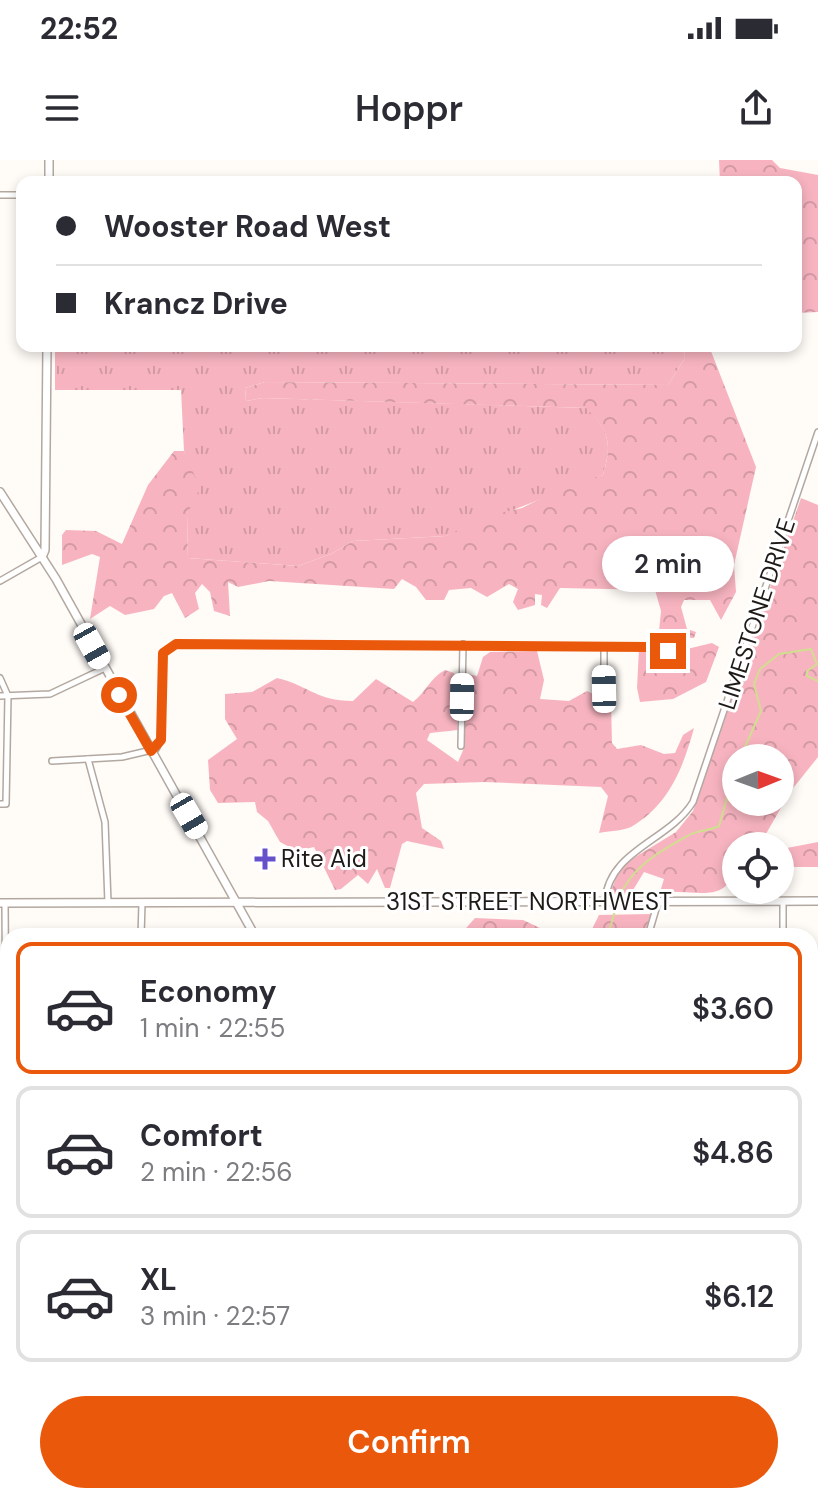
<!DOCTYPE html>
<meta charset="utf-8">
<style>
:root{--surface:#fff;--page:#f7f7f7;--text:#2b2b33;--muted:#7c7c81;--line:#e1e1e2;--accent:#ea580c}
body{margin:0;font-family:"DM Sans",sans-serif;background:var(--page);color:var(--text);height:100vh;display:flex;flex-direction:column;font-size:30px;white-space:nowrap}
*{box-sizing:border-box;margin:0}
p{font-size:26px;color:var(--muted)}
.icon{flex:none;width:44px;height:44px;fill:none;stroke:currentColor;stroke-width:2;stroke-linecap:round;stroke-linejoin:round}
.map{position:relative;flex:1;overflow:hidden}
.drawer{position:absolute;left:0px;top:768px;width:818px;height:576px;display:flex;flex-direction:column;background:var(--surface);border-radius:24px 24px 0 0;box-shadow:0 4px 12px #0003}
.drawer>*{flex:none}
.top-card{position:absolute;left:16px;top:16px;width:786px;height:176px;border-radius:16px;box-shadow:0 4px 12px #0003;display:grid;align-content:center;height:176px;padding:0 40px;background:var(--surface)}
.needle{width:52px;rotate:89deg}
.fabs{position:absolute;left:722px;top:584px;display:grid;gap:16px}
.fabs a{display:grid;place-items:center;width:72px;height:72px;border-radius:50%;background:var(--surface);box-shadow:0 4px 12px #0003;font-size:40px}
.end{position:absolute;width:36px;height:36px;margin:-18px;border:10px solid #ea580c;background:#fff;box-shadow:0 0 0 4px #fff}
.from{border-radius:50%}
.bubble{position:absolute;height:56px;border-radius:28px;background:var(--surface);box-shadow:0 4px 12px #0003;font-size:26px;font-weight:600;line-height:56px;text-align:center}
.car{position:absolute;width:24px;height:48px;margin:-24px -12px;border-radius:10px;box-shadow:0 0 6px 2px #0007;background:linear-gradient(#fff 24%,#345 0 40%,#fff 0 76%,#345 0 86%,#fff 0)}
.top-card b{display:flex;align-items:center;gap:28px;height:76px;font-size:30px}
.top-card b+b{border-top:2px solid var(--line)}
.top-card i{width:20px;height:20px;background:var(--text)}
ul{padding:14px 0 0;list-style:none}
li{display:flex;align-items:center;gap:24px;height:132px;margin:0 16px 12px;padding:0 24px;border:4px solid var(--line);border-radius:16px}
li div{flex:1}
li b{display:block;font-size:30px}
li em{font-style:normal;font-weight:600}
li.selected{border-color:var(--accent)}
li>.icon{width:72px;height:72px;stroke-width:1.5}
.cta{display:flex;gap:16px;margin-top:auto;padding:16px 40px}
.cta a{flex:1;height:92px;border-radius:48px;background:var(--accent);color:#fff;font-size:32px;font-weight:600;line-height:92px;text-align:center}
.status{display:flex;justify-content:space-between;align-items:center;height:56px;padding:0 40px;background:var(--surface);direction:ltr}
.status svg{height:22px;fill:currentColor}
header{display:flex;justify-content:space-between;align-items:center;height:104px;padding:0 40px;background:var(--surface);font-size:36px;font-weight:600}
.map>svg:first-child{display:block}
.grass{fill:url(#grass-tufts)}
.forest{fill:url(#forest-crowns);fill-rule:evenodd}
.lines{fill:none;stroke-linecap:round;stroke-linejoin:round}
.stream{stroke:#d2dd90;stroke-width:2}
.street-casing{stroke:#b2a8a0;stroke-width:8}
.secondary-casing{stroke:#b2a8a0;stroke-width:10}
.street{stroke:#fff;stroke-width:5}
.secondary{stroke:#fff;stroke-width:7}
.route{stroke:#ea580c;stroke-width:10}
.poi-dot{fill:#6551ca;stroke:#fff;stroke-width:3}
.labels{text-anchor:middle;stroke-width:6;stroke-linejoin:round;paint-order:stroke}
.street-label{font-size:24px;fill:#1e1a17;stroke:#fff}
.poi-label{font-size:24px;fill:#1e1a17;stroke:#fff;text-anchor:start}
</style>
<div class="status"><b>22:52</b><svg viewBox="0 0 49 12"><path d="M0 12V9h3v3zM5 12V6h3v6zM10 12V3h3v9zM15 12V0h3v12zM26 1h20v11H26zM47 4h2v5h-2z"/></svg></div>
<header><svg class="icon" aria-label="menu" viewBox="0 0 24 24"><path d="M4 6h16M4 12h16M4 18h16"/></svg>Hoppr<svg class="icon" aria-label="share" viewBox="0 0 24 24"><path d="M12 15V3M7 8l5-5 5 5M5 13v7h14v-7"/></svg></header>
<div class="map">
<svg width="818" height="1344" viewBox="0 0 818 1344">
<defs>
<pattern id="grass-tufts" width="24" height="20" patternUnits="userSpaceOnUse" patternTransform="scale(2)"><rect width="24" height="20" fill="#f7b4c0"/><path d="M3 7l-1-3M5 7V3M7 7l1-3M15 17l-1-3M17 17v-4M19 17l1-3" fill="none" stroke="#d39aa4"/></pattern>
<pattern id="forest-crowns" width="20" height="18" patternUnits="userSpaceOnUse" patternTransform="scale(2)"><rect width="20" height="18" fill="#f7b4c0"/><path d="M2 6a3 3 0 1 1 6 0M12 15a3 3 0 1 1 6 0" fill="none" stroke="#d39aa4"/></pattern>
</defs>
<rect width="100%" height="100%" fill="#fffbf7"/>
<!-- grass -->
<path class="grass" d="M 55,186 L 684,186 L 685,198 L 668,225 L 265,222 L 245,228 L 246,241 L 263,238 L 587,248 C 610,272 612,284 603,315 L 446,376 L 353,381 L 331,394 L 298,406 L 188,398 L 187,354 L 194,321 L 184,291 L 181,230 L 55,230 Z"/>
<!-- forest -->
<g class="forest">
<path d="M 719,0 L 772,0 L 780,8 L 818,15 L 818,152 L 796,153 L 796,22 L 720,22 Z"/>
<path d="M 684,186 L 709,186 L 756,307 L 734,405 L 736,432 L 721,460 L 710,440 L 684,440 L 681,447 L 687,469 L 696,472 L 694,478 L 667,476 L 659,471 L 661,451 L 655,430 L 560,428 L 547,448 L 541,445 L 542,435 L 535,434 L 535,445 L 518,450 L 513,442 L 518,429 L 509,424 L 487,437 L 471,428 L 449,430 L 444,440 L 426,440 L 416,427 L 402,419 L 394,429 L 269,421 L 238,427 L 228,422 L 230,456 L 214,451 L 210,432 L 202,424 L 195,433 L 199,449 L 185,458 L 172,433 L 164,436 L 154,449 L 125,455 L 110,446 L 90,459 L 100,397 L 92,394 L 62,405 L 62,375 L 66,370 L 96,371 L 122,384 L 148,325 L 174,291 L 184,291 L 200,328 L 187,354 L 188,398 L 298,406 L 331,394 L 353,381 L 446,376 L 486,356 L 522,348 L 560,329 L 603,315 C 612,284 610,271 586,248 L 263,238 L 246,241 L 245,228 L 265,222 L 668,225 L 685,198 Z"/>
<path d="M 801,338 L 818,345 L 818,597 L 790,632 L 759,686 L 736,686 C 736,748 707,730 660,732 L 664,719 L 644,712 L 630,735 L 610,734 L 618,712 L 627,702 L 676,672 L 693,651 ZM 736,598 L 780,598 L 780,642 L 736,642 Z"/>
<path d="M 712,483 L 719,487 L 706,522 L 673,539 L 640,542 L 637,528 L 639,489 L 662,495 Z"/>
<path d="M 537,491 L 544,520 L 540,539 L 569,541 L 587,531 L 611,542 L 612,583 L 617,589 L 641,585 L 664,594 L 675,593 L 683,575 L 694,568 C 683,608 669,645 631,667 C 622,671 609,671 599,673 L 608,636 L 601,627 L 484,622 L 424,624 L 416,633 L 422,668 L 441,681 L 444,689 L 407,681 L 402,684 L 390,728 L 385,728 L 377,709 L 368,724 L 358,715 L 341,729 L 335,730 L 314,687 L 297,691 L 280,682 L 268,661 L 257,652 L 255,642 L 218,643 L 210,630 L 208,600 L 237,579 L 225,559 L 225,534 L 252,532 L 277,518 C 310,526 316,541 353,541 L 376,519 L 413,542 C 426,532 430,518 445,510 L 454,513 L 458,570 L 430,573 L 427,580 L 458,602 L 464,588 L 462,513 L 477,516 L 483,497 L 490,492 Z"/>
<path d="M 818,682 L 818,707 L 790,707 L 787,688 Z"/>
<path d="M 652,754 L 643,776 L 582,776 L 592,769 L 599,755 Z"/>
<path d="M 475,758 L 523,760 L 557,776 L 459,776 Z"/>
<path d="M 232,1336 L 371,1336 L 370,1344 L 229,1344 Z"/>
</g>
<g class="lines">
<!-- stream -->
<g class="stream">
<path d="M 740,598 L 761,551 L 754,524 L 760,509 L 779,494 L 811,489 L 817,504 L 807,511 L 807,516 L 818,521"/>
<path d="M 619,738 C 632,706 659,692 689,675 C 698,670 709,671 719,666 L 736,607"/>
<path d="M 601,776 L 610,768 L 617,744"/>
<path d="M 232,1336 L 233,1344"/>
</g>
<!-- street casing -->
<g class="street-casing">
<g id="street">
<path d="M 0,35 L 22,35"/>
<path d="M 0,421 L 42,397"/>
<path d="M 604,487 L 604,529"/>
<path d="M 0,518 L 8,536 L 6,644 L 0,644"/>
<path d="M 0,536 L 50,534 L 105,508"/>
<path d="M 461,586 L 463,484"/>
<path d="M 88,599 L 105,662 L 108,743"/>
<path d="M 52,601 L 122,597 L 156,589 L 161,580 L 163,493 L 176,484 L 649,487 L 668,491"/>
<path d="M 605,741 C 609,690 669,681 693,642 L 818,272"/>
<path d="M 5,743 L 8,1144"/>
<path d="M 141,776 L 142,743"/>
<path d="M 648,776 L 658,742"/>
<path d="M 783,776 L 783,741"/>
<path d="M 810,835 L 818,835"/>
<path d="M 810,920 L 818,920"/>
<path d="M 810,1005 L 818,1005"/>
<path d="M 810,1089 L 818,1089"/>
<path d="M 0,1116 L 8,1116"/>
<path d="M 810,1174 L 818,1174"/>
<path d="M 810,1250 L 818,1250"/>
<path d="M 0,1278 L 8,1278"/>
<path d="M 810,1320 L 818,1320"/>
<path d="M 9,1336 L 9,1344"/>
<path d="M 84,1336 L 84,1344"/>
<path d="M 435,1336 L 436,1344"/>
<path d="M 408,1344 L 422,1336"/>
<path d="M 782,1344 L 782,1336"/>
</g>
</g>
<!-- secondary casing -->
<g class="secondary-casing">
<g id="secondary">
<path d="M 49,0 L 49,22"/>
<path d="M 0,332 L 56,419 L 255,776"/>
<path d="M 42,397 L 45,390 L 47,186"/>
<path d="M 0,743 L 818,741"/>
<path d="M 490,1336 L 494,1344"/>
<path d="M 172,1344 L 174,1336"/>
</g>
</g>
<!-- street -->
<use href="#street" class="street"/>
<!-- secondary -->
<use href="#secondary" class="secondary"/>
</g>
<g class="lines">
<!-- route -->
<path class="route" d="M 119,535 L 151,591 L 161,580 L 163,493 L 176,484 L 649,487 L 668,491"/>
</g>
<!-- markers -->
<path class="poi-dot" d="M261 687h8v8h8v8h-8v8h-8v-8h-8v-8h8z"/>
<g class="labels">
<!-- street labels -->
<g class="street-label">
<text transform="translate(757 454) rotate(-72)" y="8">LIMESTONE DRIVE</text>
<text x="529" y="750">31ST STREET NORTHWEST</text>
</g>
<!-- poi labels -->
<g class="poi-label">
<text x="281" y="707">Rite Aid</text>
</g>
</g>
</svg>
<div class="fabs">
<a><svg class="needle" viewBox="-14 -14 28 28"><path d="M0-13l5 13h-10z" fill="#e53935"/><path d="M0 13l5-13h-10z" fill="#7c7c81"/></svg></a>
<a><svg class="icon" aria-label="locate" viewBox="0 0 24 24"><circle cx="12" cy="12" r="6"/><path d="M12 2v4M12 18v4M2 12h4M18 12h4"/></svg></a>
</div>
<i class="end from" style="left:119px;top:535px"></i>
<i class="end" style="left:668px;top:491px"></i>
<div class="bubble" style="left:602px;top:376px;width:132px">2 min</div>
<i class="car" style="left:92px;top:486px;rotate:151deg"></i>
<i class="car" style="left:604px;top:529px;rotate:359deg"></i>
<i class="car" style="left:462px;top:537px;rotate:1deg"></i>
<i class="car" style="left:189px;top:656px;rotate:150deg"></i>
<div class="top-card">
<b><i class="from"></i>Wooster Road West</b>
<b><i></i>Krancz Drive</b>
</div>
<section class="drawer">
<ul>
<li class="selected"><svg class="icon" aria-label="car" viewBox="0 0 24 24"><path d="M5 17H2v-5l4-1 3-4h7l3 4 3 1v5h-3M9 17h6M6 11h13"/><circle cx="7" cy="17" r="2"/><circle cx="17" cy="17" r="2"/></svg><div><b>Economy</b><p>1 min · 22:55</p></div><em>$3.60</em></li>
<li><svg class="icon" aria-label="car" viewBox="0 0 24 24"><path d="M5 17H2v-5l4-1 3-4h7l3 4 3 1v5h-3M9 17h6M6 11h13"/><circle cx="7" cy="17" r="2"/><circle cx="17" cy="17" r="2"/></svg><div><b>Comfort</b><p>2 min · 22:56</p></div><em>$4.86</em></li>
<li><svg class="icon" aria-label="car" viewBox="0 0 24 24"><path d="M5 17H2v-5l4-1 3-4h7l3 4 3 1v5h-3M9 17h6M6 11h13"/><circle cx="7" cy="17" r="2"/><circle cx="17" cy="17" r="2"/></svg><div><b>XL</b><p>3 min · 22:57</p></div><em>$6.12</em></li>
</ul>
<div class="cta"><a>Confirm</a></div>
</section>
</div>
